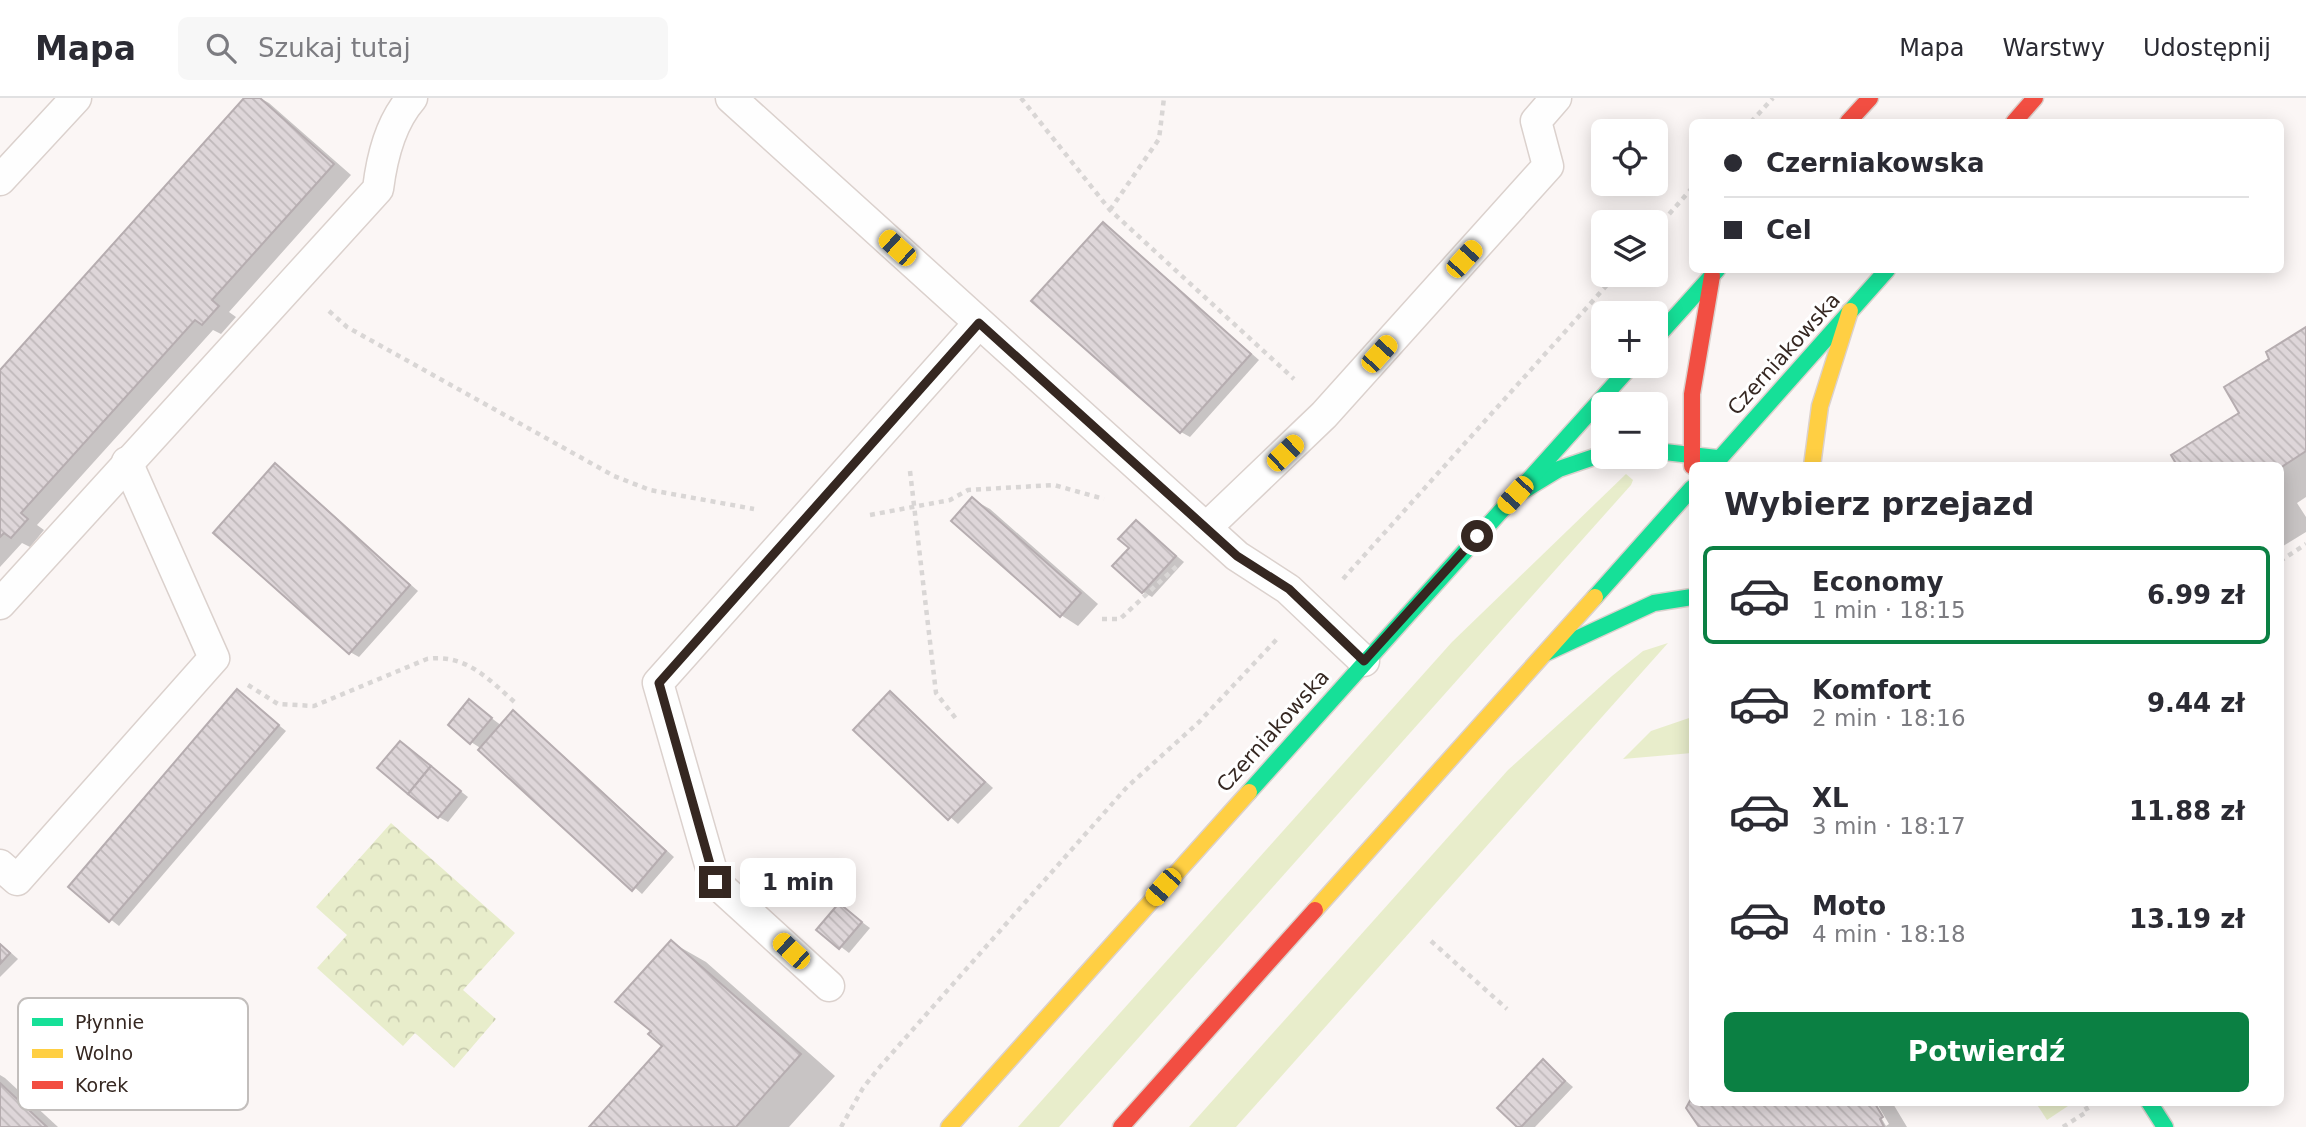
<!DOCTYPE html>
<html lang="pl">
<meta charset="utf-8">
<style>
:root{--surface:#fff;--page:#f7f7f7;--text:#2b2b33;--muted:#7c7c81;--line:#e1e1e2;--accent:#0b8043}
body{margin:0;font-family:"DejaVu Sans",sans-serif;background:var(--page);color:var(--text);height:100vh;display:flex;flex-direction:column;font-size:26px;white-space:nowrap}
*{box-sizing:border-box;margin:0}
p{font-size:23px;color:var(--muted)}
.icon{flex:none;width:38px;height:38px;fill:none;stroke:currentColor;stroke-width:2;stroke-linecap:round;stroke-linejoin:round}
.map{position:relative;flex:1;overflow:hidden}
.sheet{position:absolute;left:1689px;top:364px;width:595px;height:644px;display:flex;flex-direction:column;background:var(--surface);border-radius:10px;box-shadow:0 4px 18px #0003}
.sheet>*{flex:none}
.hud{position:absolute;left:1689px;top:21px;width:595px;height:154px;border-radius:10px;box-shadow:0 4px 18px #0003;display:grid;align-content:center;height:154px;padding:0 35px;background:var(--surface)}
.tools{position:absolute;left:1591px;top:21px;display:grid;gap:14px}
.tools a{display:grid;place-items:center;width:77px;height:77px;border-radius:10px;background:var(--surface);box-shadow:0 4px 18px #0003;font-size:35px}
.end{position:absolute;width:32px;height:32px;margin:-16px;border:9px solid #352721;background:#fff;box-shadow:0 0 0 4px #fff}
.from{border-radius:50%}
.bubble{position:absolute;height:49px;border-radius:10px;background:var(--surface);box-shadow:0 4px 18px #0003;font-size:23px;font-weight:700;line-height:49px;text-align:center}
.car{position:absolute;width:21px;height:42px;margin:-21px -10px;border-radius:9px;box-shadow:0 0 5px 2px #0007;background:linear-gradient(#f5c518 24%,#345 0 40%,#f5c518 0 76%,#345 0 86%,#f5c518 0)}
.hud b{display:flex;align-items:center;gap:24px;height:66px;font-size:26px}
.hud b+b{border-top:2px solid var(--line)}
.hud i{width:18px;height:18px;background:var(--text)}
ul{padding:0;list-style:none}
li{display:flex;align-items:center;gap:21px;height:98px;margin:0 14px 10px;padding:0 21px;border:4px solid transparent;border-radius:10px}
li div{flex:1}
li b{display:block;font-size:26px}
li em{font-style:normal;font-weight:700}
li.on{border-color:var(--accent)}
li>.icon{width:63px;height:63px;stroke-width:1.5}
h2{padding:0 35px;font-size:32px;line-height:84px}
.button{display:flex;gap:14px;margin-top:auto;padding:14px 35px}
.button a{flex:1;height:80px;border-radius:10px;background:var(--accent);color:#fff;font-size:28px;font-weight:700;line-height:80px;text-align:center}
header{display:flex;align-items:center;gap:42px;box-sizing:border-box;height:98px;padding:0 35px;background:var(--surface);border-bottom:2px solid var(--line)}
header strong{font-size:33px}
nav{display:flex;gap:38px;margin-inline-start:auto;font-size:24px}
.search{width:490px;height:63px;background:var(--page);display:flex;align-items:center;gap:18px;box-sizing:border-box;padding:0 24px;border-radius:10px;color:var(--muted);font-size:26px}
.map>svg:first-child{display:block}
.grass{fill:#e8edcb}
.park{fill:url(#park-crowns)}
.shadow{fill:#0003}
.building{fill:url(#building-back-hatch);stroke:#b6adb0;stroke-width:2}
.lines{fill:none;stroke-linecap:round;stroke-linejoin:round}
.lane-casing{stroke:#dbd1cd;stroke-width:33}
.fast-casing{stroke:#dbd1cd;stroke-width:19}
.slow-casing{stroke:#dbd1cd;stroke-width:19}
.jam-casing{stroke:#dbd1cd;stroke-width:19}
.path{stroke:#d9d6d5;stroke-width:4.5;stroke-dasharray:5 5;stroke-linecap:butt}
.lane{stroke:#fefefe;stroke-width:30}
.fast{stroke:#16e098;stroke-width:16}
.slow{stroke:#ffcf43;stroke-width:16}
.jam{stroke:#f24e42;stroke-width:16}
.route{stroke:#352721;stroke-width:9}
.labels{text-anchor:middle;stroke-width:6;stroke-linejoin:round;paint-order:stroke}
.street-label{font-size:21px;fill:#352721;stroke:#fff}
.key{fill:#fff;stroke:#c2bebc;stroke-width:2}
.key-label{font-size:19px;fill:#352721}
</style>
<header>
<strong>Mapa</strong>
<div class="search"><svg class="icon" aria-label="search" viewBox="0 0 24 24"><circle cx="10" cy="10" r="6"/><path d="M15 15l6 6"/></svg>Szukaj tutaj</div>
<nav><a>Mapa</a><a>Warstwy</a><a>Udostępnij</a></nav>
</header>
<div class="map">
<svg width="2306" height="1029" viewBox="0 0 2306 1029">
<defs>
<pattern id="park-crowns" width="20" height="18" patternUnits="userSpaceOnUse" patternTransform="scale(1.75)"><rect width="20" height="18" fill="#e8edcb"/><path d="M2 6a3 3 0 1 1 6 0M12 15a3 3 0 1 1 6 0" fill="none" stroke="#c8cbae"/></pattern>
<pattern id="building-back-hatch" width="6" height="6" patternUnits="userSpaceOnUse" patternTransform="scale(1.75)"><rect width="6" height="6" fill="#ded6d9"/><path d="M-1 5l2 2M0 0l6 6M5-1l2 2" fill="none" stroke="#bfb8ba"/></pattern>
</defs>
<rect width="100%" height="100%" fill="#fbf6f5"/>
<!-- grass -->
<g class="grass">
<path d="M 1626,376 L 1633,382 L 1631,387 L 1059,1029 L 1018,1029 L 1452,544 Z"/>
<path d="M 1668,545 L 1236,1029 L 1189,1029 L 1508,672 L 1612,578 L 1643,553 Z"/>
<path d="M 1692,619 L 1692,655 L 1623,661 L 1651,633 Z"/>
<path d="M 2036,1005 L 2066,1005 L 2068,1008 L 2047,1022 Z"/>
</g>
<!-- park -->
<path class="park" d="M 391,725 L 515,835 L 463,892 L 496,921 L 454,970 L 415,935 L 403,948 L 317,870 L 347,837 L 316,809 Z"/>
<!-- shadow -->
<g class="shadow">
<path d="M 247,0 L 260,0 L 269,5 L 351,77 L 229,214 L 236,219 L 221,236 L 213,232 L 37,427 L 44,432 L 30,449 L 22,445 L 0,469 L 0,275 Z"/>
<path d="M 1103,126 L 1259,262 L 1190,339 L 1181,334 Z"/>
<path d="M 2306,231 L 2306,399 L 2297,405 L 2306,419 L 2306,434 L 2280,450 L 2280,368 L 2241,316 L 2272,261 Z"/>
<path d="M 275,367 L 418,493 L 359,559 L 350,554 Z"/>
<path d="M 972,401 L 990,411 L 1098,506 L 1078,528 L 1061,517 Z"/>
<path d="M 1136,424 L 1184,464 L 1152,499 L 1143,494 Z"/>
<path d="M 238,594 L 286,633 L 119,828 L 70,789 Z"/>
<path d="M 890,596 L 993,690 L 958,726 L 855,632 Z"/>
<path d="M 469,603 L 502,628 L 513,615 L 522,620 L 674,759 L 642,796 L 482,651 L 471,644 Z"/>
<path d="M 400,645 L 468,699 L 448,724 L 439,719 Z"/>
<path d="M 839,807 L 870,830 L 849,855 L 818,831 Z"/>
<path d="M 671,844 L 706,864 L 835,978 L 789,1029 L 591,1029 L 664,948 Z"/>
<path d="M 0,845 L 18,861 L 0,879 Z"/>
<path d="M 1543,963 L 1573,989 L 1535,1029 L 1520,1029 Z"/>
<path d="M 0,977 L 5,980 L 58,1029 L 0,1029 Z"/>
<path d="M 1692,1001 L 1692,1004 L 1872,1004 L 1886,1028 L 1889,1026 L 1876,1004 L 1892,1004 L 1907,1029 L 1701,1029 L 1691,1002 Z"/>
</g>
<!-- building -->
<g class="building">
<path d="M 244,0 L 260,0 L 334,66 L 212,202 L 219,208 L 202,227 L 195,222 L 21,415 L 28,421 L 11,440 L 4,435 L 0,439 L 0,272 Z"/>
<path d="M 1103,124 L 1251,256 L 1180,335 L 1031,203 Z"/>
<path d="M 2306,229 L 2306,353 L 2280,370 L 2169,368 L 2175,364 L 2171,357 L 2239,315 L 2224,289 L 2269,261 L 2266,254 Z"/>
<path d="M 275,365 L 410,487 L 349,556 L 213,435 Z"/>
<path d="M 972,399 L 1081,495 L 1060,519 L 951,423 Z"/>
<path d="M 1136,422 L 1176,458 L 1142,495 L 1112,468 L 1129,450 L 1118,441 Z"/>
<path d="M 237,591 L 279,627 L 109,824 L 68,789 Z"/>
<path d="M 890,593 L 985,684 L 948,722 L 853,632 Z"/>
<path d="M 469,601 L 492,620 L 470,646 L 448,627 Z"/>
<path d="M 513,612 L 666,753 L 632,793 L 478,652 Z"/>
<path d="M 400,643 L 431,668 L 408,696 L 377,670 Z"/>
<path d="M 431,668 L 461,693 L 438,720 L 408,696 Z"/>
<path d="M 839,805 L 862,824 L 839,851 L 816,832 Z"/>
<path d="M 671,842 L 801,956 L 736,1029 L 589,1029 L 662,948 L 648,936 L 651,933 L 615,904 Z"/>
<path d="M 0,846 L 10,855 L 0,866 Z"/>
<path d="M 1543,961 L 1565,983 L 1521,1029 L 1517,1029 L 1497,1010 Z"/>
<path d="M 0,985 L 47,1029 L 0,1029 Z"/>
<path d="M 1692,999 L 1692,1004 L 1874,1004 L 1883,1019 L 1880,1021 L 1884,1029 L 1699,1029 L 1686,1010 Z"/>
</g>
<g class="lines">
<!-- lane casing -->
<g class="lane-casing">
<g id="lane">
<path d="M 731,0 L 1237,458 L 1288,491 L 1364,563"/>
<path d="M 0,82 L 76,0"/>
<path d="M 1206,430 L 1324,317 L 1548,68 L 1536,23 L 1556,0"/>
<path d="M 0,506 L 378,91 C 382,59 390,25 412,0"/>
<path d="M 0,767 L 17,782 L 214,560 L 127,364"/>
<path d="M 829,888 L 715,784 L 658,585 L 979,225"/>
</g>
</g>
<!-- fast casing -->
<g class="fast-casing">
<g id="fast">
<path d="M 1656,240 L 1717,172"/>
<path d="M 1656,353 L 1717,360"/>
<path d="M 1713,368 L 1887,172"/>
<path d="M 1523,393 L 1559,371 L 1603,356"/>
<path d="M 1595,499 L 1692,390"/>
<path d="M 1546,555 L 1654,505 L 1692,499"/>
<path d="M 1249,694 L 1631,268"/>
<path d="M 2149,1004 L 2165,1029"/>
</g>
</g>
<!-- slow casing -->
<g class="slow-casing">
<g id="slow">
<path d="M 1812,368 L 1820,308 L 1850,213"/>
<path d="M 1315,812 L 1595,499"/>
<path d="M 949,1029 L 1249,694"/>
</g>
</g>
<!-- jam casing -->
<g class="jam-casing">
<g id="jam">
<path d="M 1848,24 L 1870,0"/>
<path d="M 2014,24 L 2035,0"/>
<path d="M 1692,368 L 1692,296 L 1712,178"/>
<path d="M 1121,1029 L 1315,812"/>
</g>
</g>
<!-- path -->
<g class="path">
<path d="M 1021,0 L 1110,112 L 1294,281"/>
<path d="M 1751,24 L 1773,0"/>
<path d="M 1110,112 L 1159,41 L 1164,0"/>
<path d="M 1656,131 L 1692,90"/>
<path d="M 329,213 L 347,229 L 614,378 L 650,392 L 754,411"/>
<path d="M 910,373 L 936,595 L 957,622"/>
<path d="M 870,417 L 950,402 L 968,392 L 1054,387 L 1104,401"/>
<path d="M 2280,463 L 2306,446"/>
<path d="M 1343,481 L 1616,177"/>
<path d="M 1102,521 L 1120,521 L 1178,467"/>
<path d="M 248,587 L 278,606 L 314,608 L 427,561 C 467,555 490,583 518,607"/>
<path d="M 1431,843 L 1507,911"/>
<path d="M 841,1029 L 863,990 L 878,971 L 1127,689 L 1199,624 L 1277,541"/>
<path d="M 2063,1029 L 2088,1013 L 2083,1004"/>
</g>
<!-- lane -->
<use href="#lane" class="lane"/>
<!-- fast -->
<use href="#fast" class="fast"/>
<!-- slow -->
<use href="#slow" class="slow"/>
<!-- jam -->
<use href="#jam" class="jam"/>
</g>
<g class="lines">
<!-- route -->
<path class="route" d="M 715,784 L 659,585 L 979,225 L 1237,458 L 1289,491 L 1364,563 L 1477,438"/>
</g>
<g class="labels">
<!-- street labels -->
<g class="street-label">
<text transform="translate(1784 256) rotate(-48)" y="7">Czerniakowska</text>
<text transform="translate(1273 633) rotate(-48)" y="7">Czerniakowska</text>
</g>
</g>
<!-- legend -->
<rect x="18" y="900" width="230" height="112" rx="10" class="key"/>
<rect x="32" y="920" width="31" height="8" fill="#16e098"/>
<rect x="32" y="951" width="31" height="9" fill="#ffcf43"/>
<rect x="32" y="983" width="31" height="8" fill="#f24e42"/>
<g class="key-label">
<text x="75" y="931">Płynnie</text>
<text x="75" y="962">Wolno</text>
<text x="75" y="994">Korek</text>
</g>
</svg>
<div class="tools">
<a><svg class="icon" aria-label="locate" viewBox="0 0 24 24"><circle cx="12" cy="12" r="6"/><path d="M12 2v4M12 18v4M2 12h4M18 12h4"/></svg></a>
<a><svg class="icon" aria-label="layers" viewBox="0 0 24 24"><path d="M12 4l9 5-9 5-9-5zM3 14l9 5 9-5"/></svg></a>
<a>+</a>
<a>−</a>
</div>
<i class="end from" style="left:1477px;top:438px"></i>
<i class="end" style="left:715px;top:784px"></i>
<div class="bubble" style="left:740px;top:760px;width:116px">1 min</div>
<i class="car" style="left:897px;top:150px;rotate:312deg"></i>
<i class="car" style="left:1464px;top:161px;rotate:42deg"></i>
<i class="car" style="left:1379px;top:256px;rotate:42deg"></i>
<i class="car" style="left:1285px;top:355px;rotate:46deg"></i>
<i class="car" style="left:1515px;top:397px;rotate:222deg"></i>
<i class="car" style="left:1163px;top:789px;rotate:221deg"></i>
<i class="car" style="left:791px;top:853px;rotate:313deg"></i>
<div class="hud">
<b><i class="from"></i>Czerniakowska</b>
<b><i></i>Cel</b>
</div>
<section class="sheet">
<h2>Wybierz przejazd</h2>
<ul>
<li class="on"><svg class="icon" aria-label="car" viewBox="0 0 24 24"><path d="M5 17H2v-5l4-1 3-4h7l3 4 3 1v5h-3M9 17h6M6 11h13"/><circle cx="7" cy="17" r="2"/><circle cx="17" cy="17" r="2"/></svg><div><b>Economy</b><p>1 min · 18:15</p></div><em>6.99 zł</em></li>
<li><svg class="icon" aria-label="car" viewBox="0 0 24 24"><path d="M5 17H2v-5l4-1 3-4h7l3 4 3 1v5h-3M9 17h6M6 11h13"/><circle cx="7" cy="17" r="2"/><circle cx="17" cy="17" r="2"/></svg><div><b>Komfort</b><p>2 min · 18:16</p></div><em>9.44 zł</em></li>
<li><svg class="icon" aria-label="car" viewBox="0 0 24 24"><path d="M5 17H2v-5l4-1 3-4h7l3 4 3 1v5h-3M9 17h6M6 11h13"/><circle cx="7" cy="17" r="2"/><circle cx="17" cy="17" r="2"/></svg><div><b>XL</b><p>3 min · 18:17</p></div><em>11.88 zł</em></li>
<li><svg class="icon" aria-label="car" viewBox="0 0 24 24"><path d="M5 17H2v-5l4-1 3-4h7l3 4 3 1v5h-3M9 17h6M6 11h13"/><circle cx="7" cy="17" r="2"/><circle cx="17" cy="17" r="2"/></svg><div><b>Moto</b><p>4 min · 18:18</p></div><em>13.19 zł</em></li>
</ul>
<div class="button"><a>Potwierdź</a></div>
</section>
</div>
